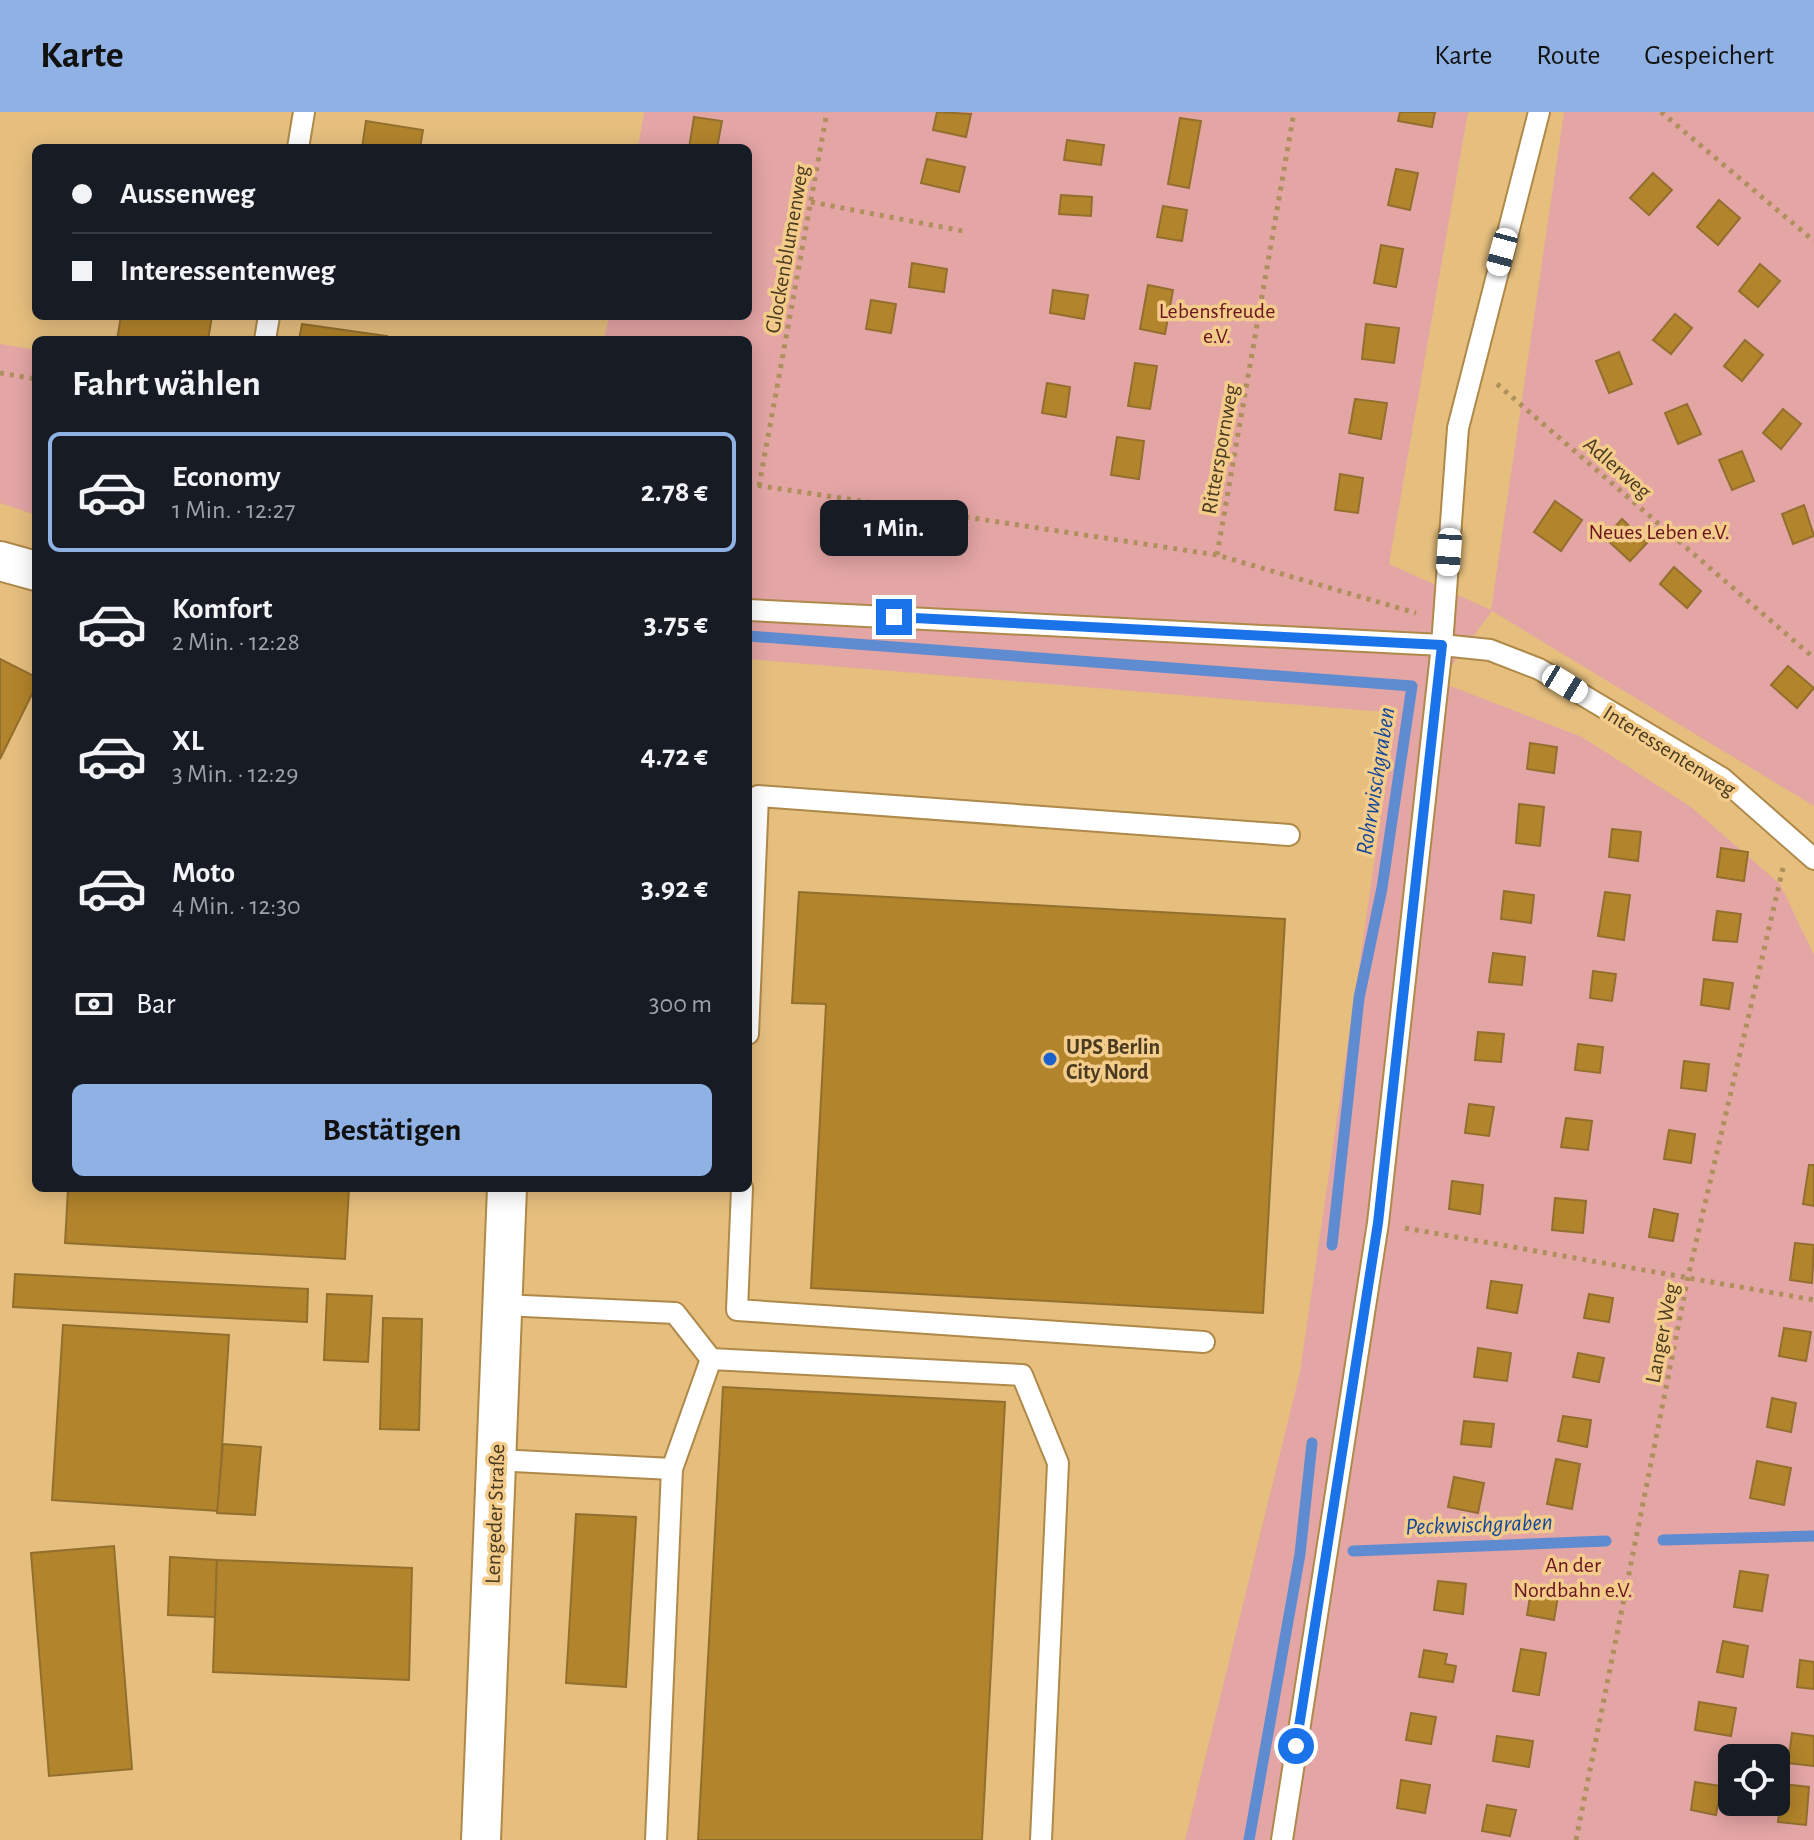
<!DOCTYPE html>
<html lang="de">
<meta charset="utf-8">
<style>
:root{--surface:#171b24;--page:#20242c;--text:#f1f3f6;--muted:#9ea1a6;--line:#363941;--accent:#90b1e3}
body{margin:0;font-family:"Alegreya Sans",sans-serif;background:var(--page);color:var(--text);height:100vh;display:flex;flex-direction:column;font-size:30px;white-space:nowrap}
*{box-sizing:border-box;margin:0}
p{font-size:26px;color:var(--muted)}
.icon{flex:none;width:44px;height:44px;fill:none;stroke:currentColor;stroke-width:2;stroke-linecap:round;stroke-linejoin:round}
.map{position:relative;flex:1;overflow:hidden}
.panel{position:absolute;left:32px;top:224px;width:720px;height:856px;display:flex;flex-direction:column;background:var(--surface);border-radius:12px;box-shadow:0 4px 20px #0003}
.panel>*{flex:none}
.banner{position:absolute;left:32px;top:32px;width:720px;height:176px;border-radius:12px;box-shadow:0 4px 20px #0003;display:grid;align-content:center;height:176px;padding:0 40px;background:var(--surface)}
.buttons{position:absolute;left:1718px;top:1632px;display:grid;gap:16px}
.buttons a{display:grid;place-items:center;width:72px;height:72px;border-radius:12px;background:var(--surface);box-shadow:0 4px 20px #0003;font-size:40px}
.end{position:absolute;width:36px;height:36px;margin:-18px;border:10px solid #1a73e8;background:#fff;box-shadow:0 0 0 4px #fff}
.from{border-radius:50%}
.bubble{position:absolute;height:56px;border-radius:12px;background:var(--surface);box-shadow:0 4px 20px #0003;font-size:26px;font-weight:600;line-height:56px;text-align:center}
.car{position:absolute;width:24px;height:48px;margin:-24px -12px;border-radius:10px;box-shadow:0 0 6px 2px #0007;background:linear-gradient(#fff 24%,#345 0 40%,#fff 0 76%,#345 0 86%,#fff 0)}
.banner b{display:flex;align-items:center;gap:28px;height:76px;font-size:30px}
.banner b+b{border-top:2px solid var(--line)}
.banner i{width:20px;height:20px;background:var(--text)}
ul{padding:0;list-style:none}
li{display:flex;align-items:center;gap:24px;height:120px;margin:0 16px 12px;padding:0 24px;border:4px solid transparent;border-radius:12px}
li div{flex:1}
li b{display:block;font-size:30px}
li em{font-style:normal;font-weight:600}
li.selected{border-color:var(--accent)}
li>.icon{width:72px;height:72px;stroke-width:1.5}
h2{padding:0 40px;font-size:36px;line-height:96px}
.pay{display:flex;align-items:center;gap:20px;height:88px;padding:0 40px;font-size:30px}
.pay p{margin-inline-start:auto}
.primary-button{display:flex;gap:16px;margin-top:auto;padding:16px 40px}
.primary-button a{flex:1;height:92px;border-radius:12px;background:var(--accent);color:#111;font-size:32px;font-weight:600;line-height:92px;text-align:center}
header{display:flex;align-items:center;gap:48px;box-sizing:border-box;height:112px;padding:0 40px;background:var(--accent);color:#111}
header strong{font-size:38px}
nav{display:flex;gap:44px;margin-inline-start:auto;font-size:28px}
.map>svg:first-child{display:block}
.green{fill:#e4a5a5;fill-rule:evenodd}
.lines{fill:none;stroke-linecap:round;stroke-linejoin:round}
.stream{stroke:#5f8bd1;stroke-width:11}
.building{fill:#b2842b;stroke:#936f2f;stroke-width:2}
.lane-casing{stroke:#ae8949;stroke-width:24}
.street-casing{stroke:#ae8949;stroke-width:42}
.path{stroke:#af905d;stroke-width:5;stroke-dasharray:4 6;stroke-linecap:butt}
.lane{stroke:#fff;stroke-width:20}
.street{stroke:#fff;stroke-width:38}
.route{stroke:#1a73e8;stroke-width:10}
.poi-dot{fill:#1a61cc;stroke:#f3cc8b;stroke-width:3}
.labels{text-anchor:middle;stroke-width:7;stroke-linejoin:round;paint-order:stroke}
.street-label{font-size:22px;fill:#4a3a1f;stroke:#f3cc8b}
.park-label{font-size:22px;fill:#6a1520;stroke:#f3cc8b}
.poi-label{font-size:22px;font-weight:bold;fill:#4a3a1f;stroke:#f3cc8b;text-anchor:start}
.water-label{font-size:24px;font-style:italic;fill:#11479a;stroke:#f3cc8b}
</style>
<header>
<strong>Karte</strong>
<nav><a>Karte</a><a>Route</a><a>Gespeichert</a></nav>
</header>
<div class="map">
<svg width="1814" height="1728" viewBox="0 0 1814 1728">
<rect width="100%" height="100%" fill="#e6bf7e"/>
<!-- green -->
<g class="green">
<path d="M 644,0 L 1468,0 L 1389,452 L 1491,498 L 1564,0 L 1814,0 L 1814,694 L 1492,499 L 1440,570 L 1582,625 L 1691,695 L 1780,772 L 1814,843 L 1814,1728 L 1185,1728 L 1300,1260 L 1396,601 L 748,547 L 748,228 L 604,228 L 609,204 L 748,204 L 748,36 L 638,36 ZM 1732,1646 L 1776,1646 L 1776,1690 L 1732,1690 Z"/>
<path d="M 0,232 L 36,238 L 36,403 L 0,391 Z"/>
</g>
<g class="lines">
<!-- stream -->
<g class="stream">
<path d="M 748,524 L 1412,574 L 1382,776 L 1359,886 L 1332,1133"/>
<path d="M 1663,1428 L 1814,1424"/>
<path d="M 1353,1439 L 1606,1429"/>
<path d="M 1249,1728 L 1300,1442 L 1312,1331"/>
</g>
</g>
<!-- building -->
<g class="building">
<path d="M 937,0 L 971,2 L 966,25 L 933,18 Z"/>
<path d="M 1400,0 L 1435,0 L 1432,15 L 1398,9 Z"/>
<path d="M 694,5 L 722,9 L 717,36 L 689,36 Z"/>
<path d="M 1180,6 L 1201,9 L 1189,76 L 1168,72 Z"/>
<path d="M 366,9 L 423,18 L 420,36 L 362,36 Z"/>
<path d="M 1067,28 L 1104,33 L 1101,53 L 1064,48 Z"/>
<path d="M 927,47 L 965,55 L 959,80 L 921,71 Z"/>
<path d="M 1396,57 L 1418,61 L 1410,98 L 1388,93 Z"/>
<path d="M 1653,61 L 1672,78 L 1649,103 L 1630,86 Z"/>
<path d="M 1061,83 L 1092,85 L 1091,104 L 1059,102 Z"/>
<path d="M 1719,88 L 1740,106 L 1718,133 L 1697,115 Z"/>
<path d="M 1163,94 L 1187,98 L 1182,129 L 1157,125 Z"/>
<path d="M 1381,133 L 1403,137 L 1396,175 L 1374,171 Z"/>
<path d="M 912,151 L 947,157 L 944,180 L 909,175 Z"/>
<path d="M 1760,152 L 1780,169 L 1758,195 L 1739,179 Z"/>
<path d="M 1148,173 L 1173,178 L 1165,222 L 1140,217 Z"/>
<path d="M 1053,178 L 1088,183 L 1084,207 L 1050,201 Z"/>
<path d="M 871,188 L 896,192 L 891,221 L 866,217 Z"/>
<path d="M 1675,202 L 1692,216 L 1671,242 L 1653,228 Z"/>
<path d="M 121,204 L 212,204 L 208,228 L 117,228 Z"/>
<path d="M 302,212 L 387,224 L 386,228 L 299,228 Z"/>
<path d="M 1366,212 L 1399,216 L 1394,251 L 1362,247 Z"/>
<path d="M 1745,228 L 1763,243 L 1742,269 L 1724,254 Z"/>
<path d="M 1619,240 L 1632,272 L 1609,281 L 1596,249 Z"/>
<path d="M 1135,251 L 1157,254 L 1150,297 L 1128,294 Z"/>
<path d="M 1047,271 L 1070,275 L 1066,305 L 1042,301 Z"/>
<path d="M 1355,287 L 1387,291 L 1381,327 L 1349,321 Z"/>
<path d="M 1687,292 L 1701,322 L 1678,332 L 1665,301 Z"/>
<path d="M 1783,297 L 1801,312 L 1781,337 L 1763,321 Z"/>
<path d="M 1117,325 L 1144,329 L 1139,367 L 1111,363 Z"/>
<path d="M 1742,339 L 1754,369 L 1732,378 L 1719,348 Z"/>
<path d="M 1340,362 L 1363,366 L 1358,401 L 1335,398 Z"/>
<path d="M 1555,389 L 1582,408 L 1561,439 L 1534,420 Z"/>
<path d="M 1804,393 L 1814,424 L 1793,432 L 1782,402 Z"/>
<path d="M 1622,407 L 1647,431 L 1630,449 L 1605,426 Z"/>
<path d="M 1674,455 L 1701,479 L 1687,496 L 1660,472 Z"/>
<path d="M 0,547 L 36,565 L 36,574 L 0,647 Z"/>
<path d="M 1788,554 L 1814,576 L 1797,596 L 1771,573 Z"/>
<path d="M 1530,631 L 1557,635 L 1554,661 L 1527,657 Z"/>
<path d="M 1519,692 L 1544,695 L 1540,734 L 1516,731 Z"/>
<path d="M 1612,717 L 1641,720 L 1638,749 L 1609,745 Z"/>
<path d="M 1721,736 L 1748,740 L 1744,769 L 1717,765 Z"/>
<path d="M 1504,779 L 1534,783 L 1531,811 L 1501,807 Z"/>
<path d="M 799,780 L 1285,807 L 1263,1201 L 811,1176 L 826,892 L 792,891 Z"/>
<path d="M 1605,780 L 1630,783 L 1624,828 L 1598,824 Z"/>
<path d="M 1717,799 L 1741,802 L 1737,830 L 1713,828 Z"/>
<path d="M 1493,841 L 1525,845 L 1522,873 L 1489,870 Z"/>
<path d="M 1593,859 L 1616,862 L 1612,889 L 1590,886 Z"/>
<path d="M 1704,867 L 1733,871 L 1729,897 L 1701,893 Z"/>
<path d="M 1478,920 L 1504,922 L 1501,950 L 1475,948 Z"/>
<path d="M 1578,932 L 1603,935 L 1600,961 L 1575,958 Z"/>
<path d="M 1684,949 L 1709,952 L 1706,979 L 1681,976 Z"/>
<path d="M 1469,992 L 1494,995 L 1489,1024 L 1465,1021 Z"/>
<path d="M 1566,1006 L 1592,1009 L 1588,1038 L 1561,1035 Z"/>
<path d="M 1669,1018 L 1695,1022 L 1691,1051 L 1664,1047 Z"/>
<path d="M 1809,1053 L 1814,1053 L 1814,1094 L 1803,1092 Z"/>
<path d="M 1452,1069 L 1483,1073 L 1480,1102 L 1449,1097 Z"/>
<path d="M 68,1076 L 349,1076 L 345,1147 L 65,1131 Z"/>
<path d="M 1555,1086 L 1586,1089 L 1583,1121 L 1552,1118 Z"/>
<path d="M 1654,1097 L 1678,1102 L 1673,1129 L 1649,1125 Z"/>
<path d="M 1795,1131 L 1814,1133 L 1812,1171 L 1790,1168 Z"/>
<path d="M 15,1162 L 308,1177 L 307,1210 L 13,1195 Z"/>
<path d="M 1491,1169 L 1522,1173 L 1517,1201 L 1487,1196 Z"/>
<path d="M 327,1182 L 372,1184 L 368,1250 L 324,1248 Z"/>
<path d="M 1589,1182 L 1613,1186 L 1609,1210 L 1584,1206 Z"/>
<path d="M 383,1206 L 422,1207 L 419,1318 L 380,1317 Z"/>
<path d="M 63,1213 L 229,1223 L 218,1399 L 52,1388 Z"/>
<path d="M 1784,1216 L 1811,1220 L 1806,1249 L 1779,1244 Z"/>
<path d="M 1478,1236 L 1511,1241 L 1507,1269 L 1474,1265 Z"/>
<path d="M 1578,1241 L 1604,1246 L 1599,1270 L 1573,1265 Z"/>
<path d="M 723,1275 L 1005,1290 L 982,1728 L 698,1728 Z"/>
<path d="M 1772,1286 L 1796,1291 L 1791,1320 L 1767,1315 Z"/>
<path d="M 1563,1304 L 1591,1308 L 1587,1335 L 1558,1329 Z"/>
<path d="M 1464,1309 L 1494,1312 L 1491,1335 L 1461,1332 Z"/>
<path d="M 223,1332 L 261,1335 L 255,1403 L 217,1401 Z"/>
<path d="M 1556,1347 L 1580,1352 L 1572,1397 L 1547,1392 Z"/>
<path d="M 1757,1349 L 1791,1356 L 1784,1393 L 1750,1386 Z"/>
<path d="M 1454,1365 L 1484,1371 L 1478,1401 L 1448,1395 Z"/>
<path d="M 576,1402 L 636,1405 L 626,1575 L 566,1571 Z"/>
<path d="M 114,1434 L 132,1657 L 49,1664 L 31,1441 Z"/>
<path d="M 170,1445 L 217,1448 L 215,1505 L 168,1503 Z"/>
<path d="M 217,1448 L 412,1456 L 409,1568 L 213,1560 Z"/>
<path d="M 1740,1459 L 1768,1463 L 1762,1499 L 1734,1495 Z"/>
<path d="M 1438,1469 L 1466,1472 L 1463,1502 L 1434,1498 Z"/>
<path d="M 1531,1479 L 1558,1484 L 1554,1508 L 1527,1503 Z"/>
<path d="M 1723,1529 L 1748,1534 L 1743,1565 L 1717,1560 Z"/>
<path d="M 1521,1537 L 1546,1541 L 1539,1583 L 1513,1579 Z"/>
<path d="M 1424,1538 L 1447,1542 L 1445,1552 L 1456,1554 L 1453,1570 L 1419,1565 Z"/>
<path d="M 1800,1548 L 1814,1550 L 1814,1577 L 1797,1575 Z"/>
<path d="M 1699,1590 L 1736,1596 L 1731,1624 L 1695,1618 Z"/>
<path d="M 1411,1601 L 1436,1605 L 1431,1632 L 1406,1628 Z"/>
<path d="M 1792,1621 L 1814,1624 L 1814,1654 L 1788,1651 Z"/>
<path d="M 1497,1624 L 1533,1629 L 1529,1655 L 1493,1649 Z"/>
<path d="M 1401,1668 L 1430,1673 L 1425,1701 L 1397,1696 Z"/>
<path d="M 1695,1670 L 1721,1674 L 1716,1703 L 1691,1698 Z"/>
<path d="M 1783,1672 L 1809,1675 L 1806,1713 L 1778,1710 Z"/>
<path d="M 1487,1693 L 1516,1698 L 1510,1724 L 1482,1719 Z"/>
</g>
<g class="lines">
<!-- lane casing -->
<g class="lane-casing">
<g id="lane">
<path d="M 298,36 L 304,0"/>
<path d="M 265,228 L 269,204"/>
<path d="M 748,498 L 1442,533 L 1490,538 L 1539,557 L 1722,666 L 1814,747"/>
<path d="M 748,922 L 758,684 L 1289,723"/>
<path d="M 742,1076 L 737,1198 L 1204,1230"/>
<path d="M 503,1193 L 675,1201 L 711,1247"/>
<path d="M 496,1348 L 672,1357"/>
<path d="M 656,1728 L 672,1357 L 711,1247 L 1022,1263 L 1058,1351 L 1041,1728"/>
<path d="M 1282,1728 L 1378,1111 L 1442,533 L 1458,316 L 1539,0"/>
</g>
</g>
<!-- street casing -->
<g class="street-casing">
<g id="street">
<path d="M 0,449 L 36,459"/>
<path d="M 481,1728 L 507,1076"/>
</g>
</g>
<!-- path -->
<g class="path">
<path d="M 1661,0 L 1814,129"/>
<path d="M 811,90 L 963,119"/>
<path d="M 0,261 L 36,267"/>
<path d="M 1497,272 L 1814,546"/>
<path d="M 748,372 L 1217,443 L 1416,501"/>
<path d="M 759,374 L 827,0"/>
<path d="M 1217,443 L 1294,0"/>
<path d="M 1405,1116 L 1814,1188"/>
<path d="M 1576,1728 L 1688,1165 L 1783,756"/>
</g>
<!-- lane -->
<use href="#lane" class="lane"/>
<!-- street -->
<use href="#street" class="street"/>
</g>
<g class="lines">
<!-- route -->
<path class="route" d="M 894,505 L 1442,533 L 1378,1111 L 1296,1634"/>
</g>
<!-- markers -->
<circle class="poi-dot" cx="1050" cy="947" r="8"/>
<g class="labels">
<!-- street labels -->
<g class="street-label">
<text transform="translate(786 137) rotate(-80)" y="8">Glockenblumenweg</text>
<text transform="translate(1219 337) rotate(-80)" y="8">Ritterspornweg</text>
<text transform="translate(1618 355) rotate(41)" y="8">Adlerweg</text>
<text transform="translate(1670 638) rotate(32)" y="8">Interessentenweg</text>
<text transform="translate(1661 1221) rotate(-79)" y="8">Langer Weg</text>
<text transform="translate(494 1402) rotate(-88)" y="8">Lengeder Straße</text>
</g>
<!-- park labels -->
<g class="park-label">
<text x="1217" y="206">Lebensfreude<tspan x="1217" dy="25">e.V.</tspan></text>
<text x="1659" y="427">Neues Leben e.V.</text>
<text x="1573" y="1460">An der<tspan x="1573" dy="25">Nordbahn e.V.</tspan></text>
</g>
<!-- poi labels -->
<g class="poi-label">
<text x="1066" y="942">UPS Berlin<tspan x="1066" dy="25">City Nord</tspan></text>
</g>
<!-- water labels -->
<g class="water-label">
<text transform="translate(1375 669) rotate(-81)" y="8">Rohrwischgraben</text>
<text transform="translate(1479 1412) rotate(-2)" y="8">Peckwischgraben</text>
</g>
</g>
</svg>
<div class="buttons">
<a><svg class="icon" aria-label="locate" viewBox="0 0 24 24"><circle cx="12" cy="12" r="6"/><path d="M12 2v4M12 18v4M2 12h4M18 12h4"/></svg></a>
</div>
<i class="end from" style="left:1296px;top:1634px"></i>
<i class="end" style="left:894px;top:505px"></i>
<div class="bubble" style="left:820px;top:388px;width:148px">1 Min.</div>
<i class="car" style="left:1502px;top:140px;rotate:195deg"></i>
<i class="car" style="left:1449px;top:440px;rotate:184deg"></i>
<i class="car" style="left:1565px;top:572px;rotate:121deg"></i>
<div class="banner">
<b><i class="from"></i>Aussenweg</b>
<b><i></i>Interessentenweg</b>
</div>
<section class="panel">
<h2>Fahrt wählen</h2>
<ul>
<li class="selected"><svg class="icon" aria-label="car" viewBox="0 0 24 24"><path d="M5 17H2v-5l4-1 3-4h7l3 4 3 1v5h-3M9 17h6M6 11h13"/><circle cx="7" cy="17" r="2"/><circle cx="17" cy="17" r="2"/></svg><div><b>Economy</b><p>1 Min. · 12:27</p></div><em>2.78 €</em></li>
<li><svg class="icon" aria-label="car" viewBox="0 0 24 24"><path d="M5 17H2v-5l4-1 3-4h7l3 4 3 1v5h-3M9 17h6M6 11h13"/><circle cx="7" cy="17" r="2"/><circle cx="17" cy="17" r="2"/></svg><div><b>Komfort</b><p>2 Min. · 12:28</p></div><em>3.75 €</em></li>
<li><svg class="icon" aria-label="car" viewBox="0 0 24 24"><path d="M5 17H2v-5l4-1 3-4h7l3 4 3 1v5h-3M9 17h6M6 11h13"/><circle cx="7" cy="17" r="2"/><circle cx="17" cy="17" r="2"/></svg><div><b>XL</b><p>3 Min. · 12:29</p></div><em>4.72 €</em></li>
<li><svg class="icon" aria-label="car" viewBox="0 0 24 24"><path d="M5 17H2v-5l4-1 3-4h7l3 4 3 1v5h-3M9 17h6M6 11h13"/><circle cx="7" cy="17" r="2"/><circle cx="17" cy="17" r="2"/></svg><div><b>Moto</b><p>4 Min. · 12:30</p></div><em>3.92 €</em></li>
</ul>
<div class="pay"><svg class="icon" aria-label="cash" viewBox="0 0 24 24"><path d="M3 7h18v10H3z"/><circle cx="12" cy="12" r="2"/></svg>Bar<p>300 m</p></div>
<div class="primary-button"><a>Bestätigen</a></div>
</section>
</div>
